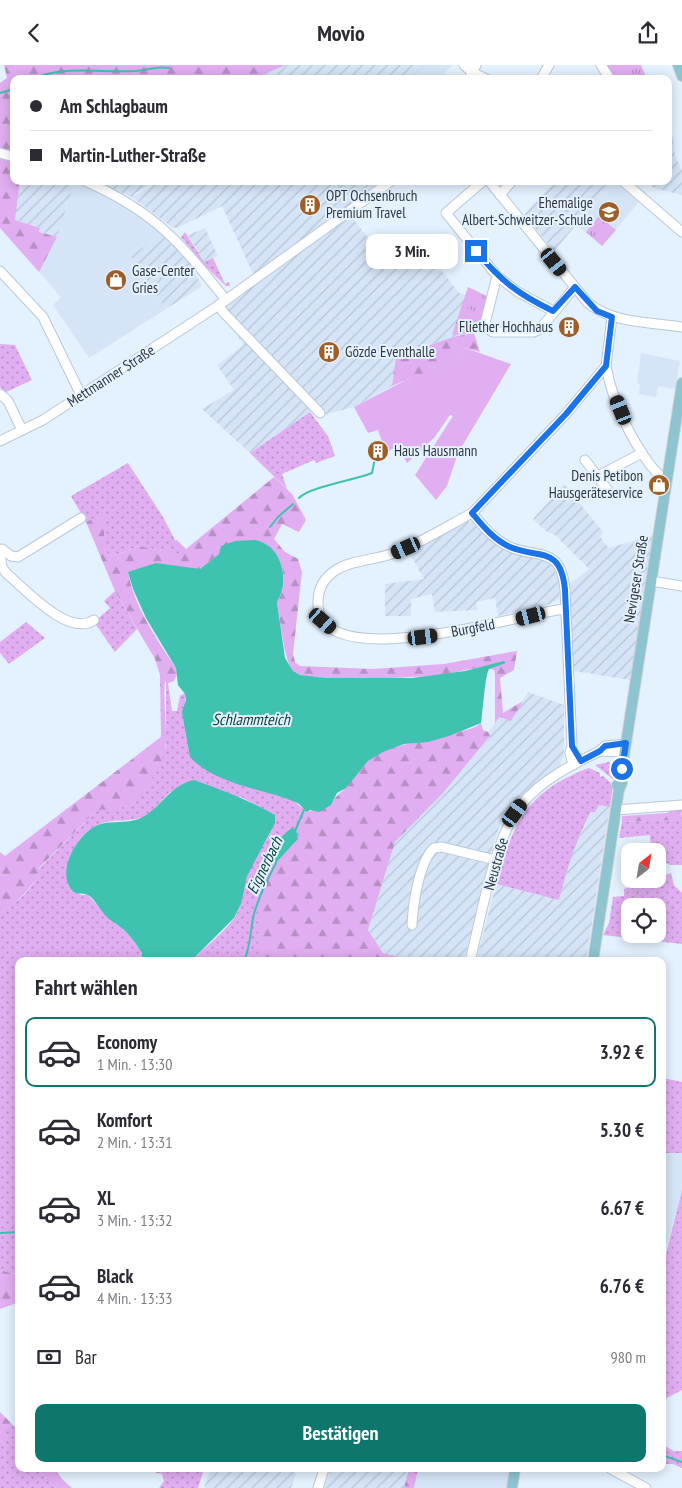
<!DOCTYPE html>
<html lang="de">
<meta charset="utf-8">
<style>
:root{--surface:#fff;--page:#f2f2f3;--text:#2b2b33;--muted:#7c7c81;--line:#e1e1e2;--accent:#0f766e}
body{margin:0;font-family:"PT Sans Narrow",sans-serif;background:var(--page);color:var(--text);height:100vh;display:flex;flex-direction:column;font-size:19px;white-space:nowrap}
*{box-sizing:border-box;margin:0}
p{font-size:16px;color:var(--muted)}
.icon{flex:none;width:28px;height:28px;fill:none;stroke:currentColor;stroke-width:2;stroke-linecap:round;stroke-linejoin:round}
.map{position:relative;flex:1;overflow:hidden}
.side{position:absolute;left:15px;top:892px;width:651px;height:515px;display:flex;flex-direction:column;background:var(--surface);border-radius:10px;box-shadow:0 2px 12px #0003}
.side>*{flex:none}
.banner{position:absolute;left:10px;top:10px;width:662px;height:110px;border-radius:10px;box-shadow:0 2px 12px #0003;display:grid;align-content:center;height:110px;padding:0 20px;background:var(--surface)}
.needle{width:32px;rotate:31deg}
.buttons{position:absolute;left:621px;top:778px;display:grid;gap:10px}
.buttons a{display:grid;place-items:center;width:45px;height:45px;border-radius:10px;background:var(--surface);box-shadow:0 2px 12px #0003;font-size:25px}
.end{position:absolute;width:22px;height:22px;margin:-11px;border:6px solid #1a73e8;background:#fff;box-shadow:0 0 0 2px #fff}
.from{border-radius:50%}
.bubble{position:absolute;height:35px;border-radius:10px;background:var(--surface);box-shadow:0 2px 12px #0003;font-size:16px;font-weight:600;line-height:35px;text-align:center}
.car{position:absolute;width:15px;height:30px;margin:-15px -8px;border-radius:6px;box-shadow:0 0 4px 1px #0007;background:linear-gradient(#222 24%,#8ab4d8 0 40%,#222 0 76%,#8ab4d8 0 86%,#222 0)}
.banner b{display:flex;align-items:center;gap:18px;height:48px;font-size:19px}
.banner b+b{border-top:1px solid var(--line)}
.banner i{width:12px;height:12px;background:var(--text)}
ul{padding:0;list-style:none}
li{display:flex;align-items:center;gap:15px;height:70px;margin:0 10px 8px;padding:0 10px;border:2px solid transparent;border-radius:10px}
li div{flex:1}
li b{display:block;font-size:19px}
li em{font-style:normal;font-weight:600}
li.selected{border-color:var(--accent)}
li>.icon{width:45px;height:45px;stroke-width:1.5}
h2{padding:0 20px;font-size:22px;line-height:60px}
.pay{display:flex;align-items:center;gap:12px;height:55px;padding:0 20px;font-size:19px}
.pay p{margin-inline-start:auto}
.cta{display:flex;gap:10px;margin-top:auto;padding:10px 20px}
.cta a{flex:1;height:58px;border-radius:10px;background:var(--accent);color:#fff;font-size:20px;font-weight:600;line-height:58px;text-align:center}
header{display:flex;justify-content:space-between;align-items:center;height:65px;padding:0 20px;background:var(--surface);font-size:22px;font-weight:600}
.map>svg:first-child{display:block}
.built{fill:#d5e5f7}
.industrial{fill:url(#industrial-furrows)}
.grass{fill:url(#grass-dots);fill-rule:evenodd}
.forest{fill:url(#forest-firs)}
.park{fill:url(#park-tufts)}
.garden{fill:#e1aef1}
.water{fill:#3fc2b0}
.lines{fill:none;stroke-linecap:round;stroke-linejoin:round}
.stream{stroke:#3fc2b0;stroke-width:2}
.minor-casing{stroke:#b9c8d9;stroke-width:11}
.major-casing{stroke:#d2d3d5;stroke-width:12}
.minor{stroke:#fff;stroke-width:9}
.major{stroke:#8ec4d0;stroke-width:10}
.route{stroke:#1a73e8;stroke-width:6}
.labels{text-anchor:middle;stroke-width:4;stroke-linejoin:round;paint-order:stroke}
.poi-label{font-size:15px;fill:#333940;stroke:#e4f1fe;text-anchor:start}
.street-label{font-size:15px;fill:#333940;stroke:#e4f1fe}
.water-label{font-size:16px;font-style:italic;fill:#0c453e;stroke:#e4f1fe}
</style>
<header><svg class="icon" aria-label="back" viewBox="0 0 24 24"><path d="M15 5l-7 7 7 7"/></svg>Movio<svg class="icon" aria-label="share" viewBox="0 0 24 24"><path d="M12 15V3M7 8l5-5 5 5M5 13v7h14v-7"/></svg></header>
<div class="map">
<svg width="682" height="1423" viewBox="0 0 682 1423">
<defs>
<pattern id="industrial-furrows" width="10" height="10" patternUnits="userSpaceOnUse" patternTransform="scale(1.25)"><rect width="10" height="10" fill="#d5e5f7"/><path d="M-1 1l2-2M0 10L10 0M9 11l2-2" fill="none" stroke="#b7c5d5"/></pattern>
<pattern id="grass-dots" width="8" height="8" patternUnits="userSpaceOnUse" patternTransform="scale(1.25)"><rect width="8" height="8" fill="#e1aef1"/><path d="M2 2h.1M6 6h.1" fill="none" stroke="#b78fc5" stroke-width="1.8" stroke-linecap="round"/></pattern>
<pattern id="forest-firs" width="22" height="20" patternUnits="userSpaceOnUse" patternTransform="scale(1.25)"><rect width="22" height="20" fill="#e1aef1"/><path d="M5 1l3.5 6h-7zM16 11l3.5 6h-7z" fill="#b78fc5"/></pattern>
<pattern id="park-tufts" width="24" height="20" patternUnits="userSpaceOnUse" patternTransform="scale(1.25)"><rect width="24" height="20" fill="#e1aef1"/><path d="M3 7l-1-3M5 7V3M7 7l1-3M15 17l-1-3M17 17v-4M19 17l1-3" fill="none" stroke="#b78fc5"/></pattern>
</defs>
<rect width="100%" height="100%" fill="#e4f1fe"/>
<!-- built -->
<g class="built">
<path d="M 424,0 L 452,0 L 440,14 L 411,14 Z"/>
<path d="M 614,116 L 639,137 L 602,181 L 577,160 Z"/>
<path d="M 75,117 L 114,133 L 163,168 L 132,191 L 166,244 L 89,293 L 53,240 L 61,232 L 39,207 L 57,172 Z"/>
<path d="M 641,288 L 680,296 L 675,324 L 658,321 L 656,332 L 639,329 L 640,319 L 637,318 Z"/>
<path d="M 663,1018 L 682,1027 L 682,1125 L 666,1184 L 664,1201 Z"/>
<path d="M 418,1404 L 509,1404 L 506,1423 L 414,1423 Z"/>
</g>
<!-- industrial -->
<g class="industrial">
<path d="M 286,0 L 424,0 L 411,14 L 253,14 Z"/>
<path d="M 669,63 L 673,72 L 675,91 L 682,105 L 682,130 L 654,123 L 646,116 L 669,116 Z"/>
<path d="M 20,116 L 75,117 L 57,172 L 39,167 L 40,163 L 15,155 Z"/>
<path d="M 93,116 L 156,116 L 135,128 L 133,132 L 161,116 L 383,116 L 254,211 L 222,141 L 177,163 L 172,162 L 132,132 Z"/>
<path d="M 555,116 L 614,116 L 554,186 L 524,150 Z"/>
<path d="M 350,150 L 384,193 L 414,170 L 459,228 L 481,234 L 474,268 L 453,272 L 397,292 L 392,321 L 354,342 L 327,349 L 310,347 L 250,388 L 202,344 L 234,325 L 217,300 L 244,280 L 219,245 Z"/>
<path d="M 205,163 L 218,191 L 204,197 L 188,170 Z"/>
<path d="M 163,168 L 183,187 L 202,221 L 166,244 L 131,191 Z"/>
<path d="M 564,419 L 603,467 L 600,472 L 609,483 L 653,470 L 631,615 L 573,606 L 570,519 L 589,504 L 555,470 L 546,466 L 533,454 Z"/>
<path d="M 465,455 L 472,457 L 492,476 L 510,486 L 547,496 L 554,504 L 560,519 L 559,534 L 548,540 L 498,551 L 495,533 L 476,537 L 477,545 L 435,547 L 432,529 L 411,534 L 411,551 L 385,551 L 385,519 L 424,514 L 409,487 Z"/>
<path d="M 528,627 L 564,640 L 564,691 L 559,702 L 516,735 L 502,753 L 491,788 L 464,896 L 415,896 L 383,888 L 368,865 L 395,777 L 444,727 L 490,672 L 488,667 L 500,652 L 511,656 Z"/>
<path d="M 599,740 L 610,741 L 586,896 L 476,896 L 496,819 L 559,835 L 572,785 L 592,747 Z"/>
<path d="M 210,1404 L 298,1404 L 291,1423 L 204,1423 Z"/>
<path d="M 331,1404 L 409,1404 L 404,1423 L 324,1423 Z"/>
</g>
<!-- grass -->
<g class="grass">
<path d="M 185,167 L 204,197 L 213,193 L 225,219 L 229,217 L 230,221 L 226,221 L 203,199 L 181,172 Z"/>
<path d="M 0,279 L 15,280 L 32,315 L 6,327 L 0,322 Z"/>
<path d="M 310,347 L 328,371 L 335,391 L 316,398 L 314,395 L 282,409 L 287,424 L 250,388 Z"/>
<path d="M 128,398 L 163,452 L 183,490 L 138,481 L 125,487 L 109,491 L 104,484 L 104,450 L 86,457 L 71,431 Z"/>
<path d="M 115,526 L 137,564 L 115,587 L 94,557 L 110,543 L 104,536 Z"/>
<path d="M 26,557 L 45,573 L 9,599 L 0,588 L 0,577 Z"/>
<path d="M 168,618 L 172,646 L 177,646 L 180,631 L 185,628 C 187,639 182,647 185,658 L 224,713 L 294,736 L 307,747 L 296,764 L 292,763 L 273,789 L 275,799 L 258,837 L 258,896 L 191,896 C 205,882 224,868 235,852 C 243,840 242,825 246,812 C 254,789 273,773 275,750 L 241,732 L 170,727 C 164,733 150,749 146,751 C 131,758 114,753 100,759 C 75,769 66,796 68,820 L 81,830 L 88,830 L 115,859 L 121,862 L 130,871 L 142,888 L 142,896 L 19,896 L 19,1210 L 0,1205 L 0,850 L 25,829 L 39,811 L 38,805 L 92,750 L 98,745 L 105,744 L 166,682 L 166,619 Z"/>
<path d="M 609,697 L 616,700 L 614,715 L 595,700 Z"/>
<path d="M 589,703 L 600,708 L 600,712 L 603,711 L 613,720 L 610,742 L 599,740 L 595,747 L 591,747 C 575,776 567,804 559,835 L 496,819 C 513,759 526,726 589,703 Z"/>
<path d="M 682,749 L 682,800 L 670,800 L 658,793 L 658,786 L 651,786 L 650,770 L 619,773 L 622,757 L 679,755 Z"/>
<path d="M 671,808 L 674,820 L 682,828 L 682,879 L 603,870 L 609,858 L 613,832 L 624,831 L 624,824 ZM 630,841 L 658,841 L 658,869 L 630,869 Z"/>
<path d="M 663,1013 L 682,1017 L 682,1088 L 663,1088 Z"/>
<path d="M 682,1125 L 682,1325 L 663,1335 L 663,1201 Z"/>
<path d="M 10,1357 L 19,1366 L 19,1404 L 37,1404 L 55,1423 L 0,1423 L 0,1377 Z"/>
<path d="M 663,1379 L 673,1386 L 682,1386 L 682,1403 L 673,1399 L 663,1399 Z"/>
<path d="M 141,1404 L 204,1404 L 198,1423 L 159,1423 L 164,1416 L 162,1409 Z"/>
</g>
<!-- forest -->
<g class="forest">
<path d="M 4,0 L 286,0 L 253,14 L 14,14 L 14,116 L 20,116 L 15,155 L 40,163 L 39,167 L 57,172 L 39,207 L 0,163 L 0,18 L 7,13 Z"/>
<path d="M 474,268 L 480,287 L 465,283 L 416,329 L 408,314 L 392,321 L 396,292 L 453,272 Z"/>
<path d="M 274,412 L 292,429 L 306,455 L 299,467 L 282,459 L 274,474 L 285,487 L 298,494 L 302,507 L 293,589 L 295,597 L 300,601 L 373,604 L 444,599 L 517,586 L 514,605 L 500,613 L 503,648 L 523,636 L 511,656 L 500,652 L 495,658 L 495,609 L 494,605 C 479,599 457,608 441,610 C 419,612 309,619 294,607 C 284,598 280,552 277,537 C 291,517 282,481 256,475 L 219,489 L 200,504 L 128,507 C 134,541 157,575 176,603 L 177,609 L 174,616 L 166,619 L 165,615 C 161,665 180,686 140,728 C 132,736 123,744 112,747 C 103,743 99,744 92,750 L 38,804 L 39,811 L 24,829 L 0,851 L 0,787 L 5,791 L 161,672 L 160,610 L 155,594 L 115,526 L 86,457 L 104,449 L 104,484 L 109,491 L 125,487 L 138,481 L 182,489 L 175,476 L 177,475 L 186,484 Z"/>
<path d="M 481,658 L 483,665 L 488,667 L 490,671 L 444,727 L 395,777 L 368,865 L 383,888 L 415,896 L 258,896 L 258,837 L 275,799 L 298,774 L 296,764 L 307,747 L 331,740 C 337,728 341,729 348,720 C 355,712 360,703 368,696 C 393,676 427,678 456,668 C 464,665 475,664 481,658 Z"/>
<path d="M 672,744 L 682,744 L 680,755 L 622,757 L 622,751 L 667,748 Z"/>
<path d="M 0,1205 L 19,1210 L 19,1237 L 0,1244 Z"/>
<path d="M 0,1347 L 10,1357 L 3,1374 L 0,1377 Z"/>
<path d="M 37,1404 L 55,1404 L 63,1415 L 72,1423 L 55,1423 Z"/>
<path d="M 409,1404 L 418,1404 L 414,1423 L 404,1423 Z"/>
</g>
<!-- park -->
<g class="park">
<path d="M 607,0 L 641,0 L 647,14 L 615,14 Z"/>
<path d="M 599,151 L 616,165 L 602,181 L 586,167 Z"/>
<path d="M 468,222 L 487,231 L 478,268 L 452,270 Z"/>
</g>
<!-- garden -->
<g class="garden">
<path d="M 466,243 L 476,247 L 468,267 L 458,263 Z"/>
<path d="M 465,283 L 511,299 L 458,388 L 447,421 L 436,435 L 415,410 L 453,351 L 450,350 L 434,373 L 407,398 L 398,380 L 386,388 L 378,365 L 368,368 L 354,342 L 408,314 L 416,328 Z"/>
</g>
<!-- water -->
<g class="water">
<path d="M 256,475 C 283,481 290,517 277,537 L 285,593 L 293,606 L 300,610 L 325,613 L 412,613 L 465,606 L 504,596 L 506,598 L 489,604 C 485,610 483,646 481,658 L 449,671 L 428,677 L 404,679 L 383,687 L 368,696 L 346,723 L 337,728 L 331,740 L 319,747 L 310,745 L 307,747 C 302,743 301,739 295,737 C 262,723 216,720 190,692 L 182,647 L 186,635 L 185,629 L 178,620 L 176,603 L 146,553 L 133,524 L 128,507 L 156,498 L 200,504 L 219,489 L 221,481 L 235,476 Z"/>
<path d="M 194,715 C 222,725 249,735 275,750 L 275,758 L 247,811 L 241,839 L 234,853 L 191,896 L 142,896 L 142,888 C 136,879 130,870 123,864 C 117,859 110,856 105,850 C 100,845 95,834 88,830 C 81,827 76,831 71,824 C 56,805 80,764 101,759 C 112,756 124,758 135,755 C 156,751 168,720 194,715 Z"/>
<path d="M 292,763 L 296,764 L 298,774 L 275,799 C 271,784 279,772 292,763 Z"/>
</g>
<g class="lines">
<!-- stream -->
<g class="stream">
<path d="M 33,14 C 63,0 101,8 135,6 C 147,5 157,1 169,3"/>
<path d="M 0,28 L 14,24"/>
<path d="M 299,433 C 309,422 355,415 372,408 L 375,393"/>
<path d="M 270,462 L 278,452 L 293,439"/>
<path d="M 295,766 L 304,745"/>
<path d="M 244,896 C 251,881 250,865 254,849 C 259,831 267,815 276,798"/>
<path d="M 0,1168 L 19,1167"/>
<path d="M 662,1390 L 682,1397"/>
</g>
<!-- minor casing -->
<g class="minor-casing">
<g id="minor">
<path d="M 464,0 L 472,7 L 486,14"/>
<path d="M 601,0 L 610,14"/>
<path d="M 469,14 L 476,0"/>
<path d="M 541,14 L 549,0"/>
<path d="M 0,88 L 14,92"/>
<path d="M 85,116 C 155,147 179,176 226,235"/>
<path d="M 483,116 L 446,148 L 497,211 L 518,227 L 553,246"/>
<path d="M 489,116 L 587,237 C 612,259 651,257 682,262"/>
<path d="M 623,116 L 682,167"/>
<path d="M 500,130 L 512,116"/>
<path d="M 0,206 L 43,252 L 81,330"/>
<path d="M 497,211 L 485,258 L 488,264 L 493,267 L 534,267 L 540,264 L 575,222"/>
<path d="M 219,240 L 223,247 L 320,348"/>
<path d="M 606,301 C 612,335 630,373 651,401 C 656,407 662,412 666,418"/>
<path d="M 0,329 L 8,336 L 22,365"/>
<path d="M 0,376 L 43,355 L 219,240 L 391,116"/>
<path d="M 585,395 L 610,428"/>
<path d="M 598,411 L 642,388"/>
<path d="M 472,448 C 483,461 494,475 510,482 C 538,494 561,480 565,525 L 572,681 L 570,688 L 573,700"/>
<path d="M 2,484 L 11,491 L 18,492 L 81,453"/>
<path d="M 0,488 L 2,502 L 6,508 C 24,523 69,573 94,555"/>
<path d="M 651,516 L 682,521"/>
<path d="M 565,544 C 526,547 315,614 318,537 C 318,523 325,512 336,505 C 351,495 376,495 394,488 C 421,478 446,462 472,448 L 478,442 L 566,349 L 606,301 L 612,252"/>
<path d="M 600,686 L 625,687"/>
<path d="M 616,745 L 682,740"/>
<path d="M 412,860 C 413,839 419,797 434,783 L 442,782 L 496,795"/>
<path d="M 470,896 C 481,853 494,773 521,740 C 541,715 573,699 600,686 L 605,681 L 626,679"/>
<path d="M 611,1404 L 646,1423"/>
<path d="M 318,1423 L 324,1404"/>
</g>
</g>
<!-- major casing -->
<g class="major-casing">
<g id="major">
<path d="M 678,0 L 682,11"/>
<path d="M 619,724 L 622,718 L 620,715 L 622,704 L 682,318"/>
<path d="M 593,896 L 619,724 L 617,720"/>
<path d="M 512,1423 L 515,1404"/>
</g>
</g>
<!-- minor -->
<use href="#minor" class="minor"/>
<!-- major -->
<use href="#major" class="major"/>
</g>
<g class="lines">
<!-- route -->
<path class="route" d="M 476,186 C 501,216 518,229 553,246 L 575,222 L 597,246 L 612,252 L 606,301 L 566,349 L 472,448 C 483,461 494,475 510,482 C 538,494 561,480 565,525 L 572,681 L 581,696 L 600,686 L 605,681 L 626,678 L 622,704"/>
</g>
<!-- icons -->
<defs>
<g id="building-disc" transform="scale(1.125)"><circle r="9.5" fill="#9e5f26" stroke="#e4f1fe"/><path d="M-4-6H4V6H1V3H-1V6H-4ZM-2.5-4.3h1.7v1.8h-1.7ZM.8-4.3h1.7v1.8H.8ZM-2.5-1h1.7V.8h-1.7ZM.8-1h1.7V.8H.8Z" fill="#fff"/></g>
<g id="school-disc" transform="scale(1.125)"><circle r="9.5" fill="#9e5f26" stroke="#e4f1fe"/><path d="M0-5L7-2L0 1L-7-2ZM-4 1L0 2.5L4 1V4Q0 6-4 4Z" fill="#fff"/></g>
<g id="shop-disc" transform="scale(1.125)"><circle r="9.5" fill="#9e5f26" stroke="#e4f1fe"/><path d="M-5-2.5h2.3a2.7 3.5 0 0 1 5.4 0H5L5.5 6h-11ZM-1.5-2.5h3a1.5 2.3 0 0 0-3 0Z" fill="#fff"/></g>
</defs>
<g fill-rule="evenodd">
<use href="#building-disc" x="310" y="140"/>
<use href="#school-disc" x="609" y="147"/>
<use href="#shop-disc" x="116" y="215"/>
<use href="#building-disc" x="569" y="262"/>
<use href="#building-disc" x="329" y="287"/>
<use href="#building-disc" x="378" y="386"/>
<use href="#shop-disc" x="659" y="420"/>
</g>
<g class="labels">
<!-- poi labels -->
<g class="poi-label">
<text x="326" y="136">OPT Ochsenbruch<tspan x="326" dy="17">Premium Travel</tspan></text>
<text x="593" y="143" text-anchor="end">Ehemalige<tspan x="593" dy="17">Albert-Schweitzer-Schule</tspan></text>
<text x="132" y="211">Gase-Center<tspan x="132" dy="17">Gries</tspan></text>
<text x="553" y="267" text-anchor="end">Fliether Hochhaus</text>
<text x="345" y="292">Gözde Eventhalle</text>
<text x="394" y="391">Haus Hausmann</text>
<text x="643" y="416" text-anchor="end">Denis Petibon<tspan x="643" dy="17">Hausgeräteservice</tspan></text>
</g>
<!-- street labels -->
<g class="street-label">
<text transform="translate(111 311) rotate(-33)" y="5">Mettmanner Straße</text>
<text transform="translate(636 514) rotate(-81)" y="5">Nevigeser Straße</text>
<text transform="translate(473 563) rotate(-11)" y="5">Burgfeld</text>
<text transform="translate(496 799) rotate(-74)" y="5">Neustraße</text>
</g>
<!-- water labels -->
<g class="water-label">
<text x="251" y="660">Schlammteich</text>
<text transform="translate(264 800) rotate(-64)" y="6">Eignerbach</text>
</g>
</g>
</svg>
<div class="buttons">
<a><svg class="needle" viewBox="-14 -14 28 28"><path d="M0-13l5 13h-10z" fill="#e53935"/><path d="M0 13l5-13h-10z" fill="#7c7c81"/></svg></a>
<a><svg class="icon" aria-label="locate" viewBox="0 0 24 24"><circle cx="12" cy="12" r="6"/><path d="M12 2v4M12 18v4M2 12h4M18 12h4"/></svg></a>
</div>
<i class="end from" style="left:622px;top:704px"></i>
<i class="end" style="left:476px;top:186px"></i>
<div class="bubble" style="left:366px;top:169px;width:92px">3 Min.</div>
<i class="car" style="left:554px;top:197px;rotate:141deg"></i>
<i class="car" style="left:621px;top:345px;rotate:338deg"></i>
<i class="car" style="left:406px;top:483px;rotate:246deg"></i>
<i class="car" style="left:531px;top:551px;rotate:256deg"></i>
<i class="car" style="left:323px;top:556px;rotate:131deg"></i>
<i class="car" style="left:423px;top:572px;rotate:83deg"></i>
<i class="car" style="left:515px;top:748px;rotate:36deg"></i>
<div class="banner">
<b><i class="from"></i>Am Schlagbaum</b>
<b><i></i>Martin-Luther-Straße</b>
</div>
<section class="side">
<h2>Fahrt wählen</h2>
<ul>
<li class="selected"><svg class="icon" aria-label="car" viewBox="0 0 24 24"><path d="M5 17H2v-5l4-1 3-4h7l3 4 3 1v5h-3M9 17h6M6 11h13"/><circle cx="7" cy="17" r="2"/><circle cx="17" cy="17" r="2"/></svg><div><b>Economy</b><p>1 Min. · 13:30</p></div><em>3.92 €</em></li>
<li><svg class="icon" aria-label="car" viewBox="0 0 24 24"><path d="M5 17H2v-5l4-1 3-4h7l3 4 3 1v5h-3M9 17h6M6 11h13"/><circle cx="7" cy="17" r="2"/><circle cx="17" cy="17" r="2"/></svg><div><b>Komfort</b><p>2 Min. · 13:31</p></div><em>5.30 €</em></li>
<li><svg class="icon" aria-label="car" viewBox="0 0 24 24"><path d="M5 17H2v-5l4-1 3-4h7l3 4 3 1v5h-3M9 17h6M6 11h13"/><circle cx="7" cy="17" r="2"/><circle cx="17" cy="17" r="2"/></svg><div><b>XL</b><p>3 Min. · 13:32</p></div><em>6.67 €</em></li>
<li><svg class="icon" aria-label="car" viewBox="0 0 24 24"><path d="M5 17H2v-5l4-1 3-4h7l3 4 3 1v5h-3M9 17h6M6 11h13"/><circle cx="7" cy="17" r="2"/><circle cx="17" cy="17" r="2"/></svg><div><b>Black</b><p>4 Min. · 13:33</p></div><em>6.76 €</em></li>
</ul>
<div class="pay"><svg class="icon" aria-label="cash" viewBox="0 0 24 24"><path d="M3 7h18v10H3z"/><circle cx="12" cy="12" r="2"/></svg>Bar<p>980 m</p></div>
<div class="cta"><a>Bestätigen</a></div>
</section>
</div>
